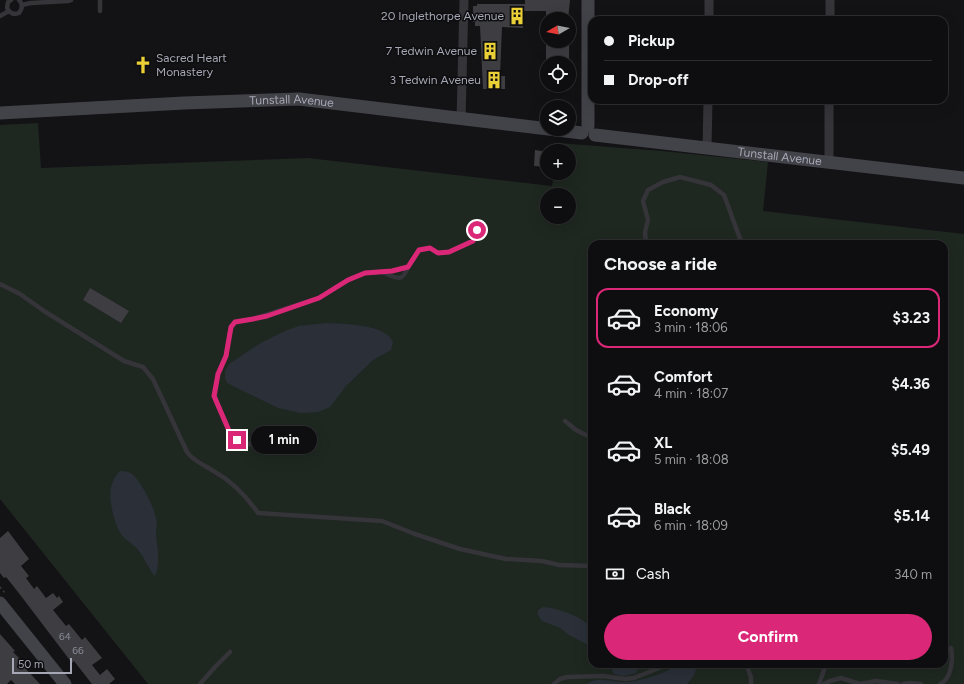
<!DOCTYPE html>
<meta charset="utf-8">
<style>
:root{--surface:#0e0e10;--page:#171719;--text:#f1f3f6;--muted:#9b9c9f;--line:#2e2e30;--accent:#db2777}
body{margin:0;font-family:Figtree,sans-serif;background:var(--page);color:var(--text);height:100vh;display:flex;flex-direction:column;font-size:15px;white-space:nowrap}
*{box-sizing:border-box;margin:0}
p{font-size:13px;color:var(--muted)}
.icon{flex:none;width:22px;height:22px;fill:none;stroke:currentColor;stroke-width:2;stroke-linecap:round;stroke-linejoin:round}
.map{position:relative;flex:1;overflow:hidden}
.sheet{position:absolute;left:588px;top:240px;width:360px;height:428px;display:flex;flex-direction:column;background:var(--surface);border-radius:12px;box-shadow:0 4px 16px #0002,0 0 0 1px var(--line)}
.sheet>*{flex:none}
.top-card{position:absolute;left:588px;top:16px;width:360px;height:88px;border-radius:12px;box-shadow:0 4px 16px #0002,0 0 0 1px var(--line);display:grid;align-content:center;height:88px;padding:0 16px;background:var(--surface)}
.needle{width:26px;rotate:261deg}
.tools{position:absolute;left:540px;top:12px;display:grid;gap:8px}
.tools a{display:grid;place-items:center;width:36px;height:36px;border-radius:50%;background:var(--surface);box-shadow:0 4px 16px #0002,0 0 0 1px var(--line);font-size:20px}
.scale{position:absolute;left:12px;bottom:10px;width:60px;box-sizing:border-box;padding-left:4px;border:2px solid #a5a7b4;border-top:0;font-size:11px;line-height:14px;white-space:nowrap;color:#a5a7b4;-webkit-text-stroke:3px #0e0e10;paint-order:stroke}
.end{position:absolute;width:18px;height:18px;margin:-9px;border:5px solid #db2777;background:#fff;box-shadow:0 0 0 2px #fff}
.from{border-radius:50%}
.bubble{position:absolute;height:28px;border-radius:14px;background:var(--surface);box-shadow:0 4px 16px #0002,0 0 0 1px var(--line);font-size:13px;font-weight:700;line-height:28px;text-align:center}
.top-card b{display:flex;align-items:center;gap:14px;height:38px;font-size:15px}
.top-card b+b{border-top:1px solid var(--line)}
.top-card i{width:10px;height:10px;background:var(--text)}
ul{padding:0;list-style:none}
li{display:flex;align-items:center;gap:12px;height:60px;margin:0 8px 6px;padding:0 8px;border:2px solid transparent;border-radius:12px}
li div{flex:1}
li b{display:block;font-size:15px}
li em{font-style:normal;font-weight:700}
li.selected{border-color:var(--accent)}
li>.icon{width:36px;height:36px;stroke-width:1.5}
h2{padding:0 16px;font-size:18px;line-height:48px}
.pay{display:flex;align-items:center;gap:10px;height:44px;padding:0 16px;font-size:15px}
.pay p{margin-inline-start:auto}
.action{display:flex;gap:8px;margin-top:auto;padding:8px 16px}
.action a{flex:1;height:46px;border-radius:24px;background:var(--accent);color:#fff;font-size:16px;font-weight:700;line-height:46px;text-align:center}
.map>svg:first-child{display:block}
.green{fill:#1f2721;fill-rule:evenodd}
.water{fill:#2a2f38}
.building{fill:#3d3d42}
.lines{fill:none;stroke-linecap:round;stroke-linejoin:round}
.path{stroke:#3a3b40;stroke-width:1.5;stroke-dasharray:2 3;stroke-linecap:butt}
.lane{stroke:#343439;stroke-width:4.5}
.street{stroke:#343439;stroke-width:9}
.secondary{stroke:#424349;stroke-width:13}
.route{stroke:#db2777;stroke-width:5}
.labels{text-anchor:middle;stroke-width:3;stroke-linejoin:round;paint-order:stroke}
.number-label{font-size:10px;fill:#8b8c98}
.poi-label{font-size:12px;fill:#a5a7b4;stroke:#0e0e10;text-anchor:end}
.street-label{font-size:12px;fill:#a5a7b4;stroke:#0e0e10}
</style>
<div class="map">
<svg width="964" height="684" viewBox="0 0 964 684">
<rect width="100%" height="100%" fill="#131315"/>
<!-- green -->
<path class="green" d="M 38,123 L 41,168 L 308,158 L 552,186 L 554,173 L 569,173 L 569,151 L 557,151 L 558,143 L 662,151 L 768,162 L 763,211 L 964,234 L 964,684 L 148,684 L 0,499 L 0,125 ZM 547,195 L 569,195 L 569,217 L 547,217 ZM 592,244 L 944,244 L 944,664 L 592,664 Z"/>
<!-- water -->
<g class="water">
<path d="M 327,323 C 343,324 386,324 393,342 L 391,350 L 373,360 L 346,386 L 330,407 L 318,412 L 301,413 L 278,408 L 227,383 L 225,379 L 225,371 L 229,364 L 259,344 L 287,330 L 299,326 Z"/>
<path d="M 120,471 C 125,471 129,472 132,474 C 141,481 154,507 156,518 C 158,523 156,528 156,534 C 157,548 161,563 155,576 C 151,573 144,557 139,551 C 134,544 126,541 121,534 C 114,523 107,496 112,484 C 114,478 116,475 120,471 Z"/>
<path d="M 543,607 C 555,607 589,618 592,631 C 593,636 592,642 592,647 L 569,635 L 560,628 L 542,621 L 538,615 L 538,610 Z"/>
<path d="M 609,664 L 640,664 L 636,673 L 624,676 L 614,674 Z"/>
<path d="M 677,664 L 698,664 L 694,675 L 687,684 L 587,684 C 597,675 615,683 627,682 C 638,682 671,672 677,664 Z"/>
</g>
<!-- building -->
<g class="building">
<path d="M 525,0 L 570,0 L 568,19 L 546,19 L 546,11 L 523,11 L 523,28 L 502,27 L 500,76 L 505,76 L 505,89 L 483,89 L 480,26 L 475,26 L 475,22 L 473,22 L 473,6 L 477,6 L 477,4 L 525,4 Z"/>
<rect x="546" y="41" width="23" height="22"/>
<path d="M 535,150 L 547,152 L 547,167 L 534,166 Z"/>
<path d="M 90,288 L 129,311 L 121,323 L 83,300 Z"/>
<path d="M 8,531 L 29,559 L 21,566 L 29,576 L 26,578 L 34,589 L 37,586 L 46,598 L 53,593 L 57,598 L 59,596 L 63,602 L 53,610 L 66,626 L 69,624 L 82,640 L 85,637 L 102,658 L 92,665 L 100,675 L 107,669 L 115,679 L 109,684 L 92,684 L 74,661 L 72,663 L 18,592 L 6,577 L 4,578 L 0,573 L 0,538 Z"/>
<path d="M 0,634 L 15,651 L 13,652 L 26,665 L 24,667 L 40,684 L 15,684 L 11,680 L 7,684 L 0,684 Z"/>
</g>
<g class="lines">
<!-- path -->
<path class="path" d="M 0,587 L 5,593"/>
<!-- lane -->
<g class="lane">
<path d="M 11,0 L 8,2 L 7,8 C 10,14 14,15 19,13 C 23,8 23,4 19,0"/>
<path d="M 100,0 L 100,11"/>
<path d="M 22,5 L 31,3 L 68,1 L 71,0"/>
<path d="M 0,16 L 9,11"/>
<path d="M 646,244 L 645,232 L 648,220 L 643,201 L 648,190 L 663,182 L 680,177 L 711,185 L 724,195 L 742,244"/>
<path d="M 384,273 C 397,278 402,283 408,267"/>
<path d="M 0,284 L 20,294 L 44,311 L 124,361 L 143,367 L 153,379 L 187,452 C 194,462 205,465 215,472 C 233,482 246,496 258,513 L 382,521 L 415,534 L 460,549 L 506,559 L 542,561 L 559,565 L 592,566"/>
<path d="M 565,421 L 576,430 L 592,438"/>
<path d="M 290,452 L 262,448 L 237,440 L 230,433 L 218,406 L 215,396 L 218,374 L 226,355 L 231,327 L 235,322 L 253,319 L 319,298 L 348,280 L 365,273 L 392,271 L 408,267 L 419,250 L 430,248 L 438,253 L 449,252 L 473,241 L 476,235 L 477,230"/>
<path d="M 746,664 L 751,677 L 751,684"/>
<path d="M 200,684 L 215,667 L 230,652"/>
<path d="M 554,684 L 560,679 L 567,677 L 603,676 L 625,679 L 634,678 L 669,664"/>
<path d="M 819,684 L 824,670 L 823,664"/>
<path d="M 824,684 L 830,681 L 841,678 L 860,684 L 876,681 L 898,684"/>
<path d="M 903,684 L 910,683 L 921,684"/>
<path d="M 940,684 C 952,679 953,658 951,648"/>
</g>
<!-- street -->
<g class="street">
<path d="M 709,20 L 709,0"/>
<path d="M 830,20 L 830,0"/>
<path d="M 461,120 L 464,0"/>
<path d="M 707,149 L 708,100"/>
<path d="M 829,162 L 829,100"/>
</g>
<!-- secondary -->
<g class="secondary">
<path id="s1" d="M 0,113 L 184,103 L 299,99 L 582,133"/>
<path d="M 588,126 L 588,0"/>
<path id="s2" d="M 595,135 L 964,178"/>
<path d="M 0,603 L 65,684"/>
</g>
</g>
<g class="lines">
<!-- route -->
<path class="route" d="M 237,440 L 230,433 L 214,396 L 218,374 L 226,356 L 231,327 L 235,322 L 253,319 L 267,316 L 319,298 L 348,280 L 365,273 L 392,271 L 408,267 L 419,250 L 430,248 L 438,253 L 449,252 L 473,241 L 476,235 L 477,230"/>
</g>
<!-- icons -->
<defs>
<g id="building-bare" transform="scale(1.38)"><path d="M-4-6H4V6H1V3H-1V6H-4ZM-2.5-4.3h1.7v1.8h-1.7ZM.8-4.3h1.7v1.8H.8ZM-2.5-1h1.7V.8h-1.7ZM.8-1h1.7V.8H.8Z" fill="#ead036" stroke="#0e0e10" stroke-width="2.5" paint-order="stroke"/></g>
<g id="church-bare" transform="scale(1.38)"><path d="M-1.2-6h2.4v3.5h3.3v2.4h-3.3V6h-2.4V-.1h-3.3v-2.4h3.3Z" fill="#ead036" stroke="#0e0e10" stroke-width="2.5" paint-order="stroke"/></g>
</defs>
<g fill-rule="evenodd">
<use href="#building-bare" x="517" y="16"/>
<use href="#building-bare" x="490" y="51"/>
<use href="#church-bare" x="143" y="65"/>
<use href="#building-bare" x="494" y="80"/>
</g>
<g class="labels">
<!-- number labels -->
<g class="number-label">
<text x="65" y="640">64</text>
<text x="78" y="654">66</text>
</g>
<!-- poi labels -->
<g class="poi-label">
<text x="504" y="20">20 Inglethorpe Avenue</text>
<text x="477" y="55">7 Tedwin Avenue</text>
<text x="156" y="62" text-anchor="start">Sacred Heart<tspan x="156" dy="14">Monastery</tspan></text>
<text x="481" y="84">3 Tedwin Aveneu</text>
</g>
<!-- street labels -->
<g class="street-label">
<text dy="4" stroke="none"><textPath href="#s1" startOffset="292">Tunstall Avenue</textPath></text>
<text dy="4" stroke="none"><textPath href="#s2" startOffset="186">Tunstall Avenue</textPath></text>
</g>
</g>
</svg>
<div class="tools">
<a><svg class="needle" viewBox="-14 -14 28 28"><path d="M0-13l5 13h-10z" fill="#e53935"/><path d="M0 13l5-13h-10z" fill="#9b9c9f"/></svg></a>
<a><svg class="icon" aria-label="locate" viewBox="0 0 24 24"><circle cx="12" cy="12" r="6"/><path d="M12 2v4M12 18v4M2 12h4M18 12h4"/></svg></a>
<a><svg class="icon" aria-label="layers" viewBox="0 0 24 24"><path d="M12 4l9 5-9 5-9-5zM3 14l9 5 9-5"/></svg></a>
<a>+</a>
<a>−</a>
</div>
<div class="scale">50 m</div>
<i class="end from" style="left:477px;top:230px"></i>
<i class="end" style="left:237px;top:440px"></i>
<div class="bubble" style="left:251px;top:426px;width:66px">1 min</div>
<div class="top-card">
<b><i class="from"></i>Pickup</b>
<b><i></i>Drop-off</b>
</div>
<section class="sheet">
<h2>Choose a ride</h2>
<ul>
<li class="selected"><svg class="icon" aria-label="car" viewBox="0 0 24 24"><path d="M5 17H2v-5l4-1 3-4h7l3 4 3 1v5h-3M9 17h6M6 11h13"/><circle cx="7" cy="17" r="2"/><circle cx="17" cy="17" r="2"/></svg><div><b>Economy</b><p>3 min · 18:06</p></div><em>$3.23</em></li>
<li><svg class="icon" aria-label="car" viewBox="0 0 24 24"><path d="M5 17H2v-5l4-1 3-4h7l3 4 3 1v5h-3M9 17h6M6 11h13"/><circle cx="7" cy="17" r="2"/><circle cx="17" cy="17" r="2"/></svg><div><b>Comfort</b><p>4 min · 18:07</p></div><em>$4.36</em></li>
<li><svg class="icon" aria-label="car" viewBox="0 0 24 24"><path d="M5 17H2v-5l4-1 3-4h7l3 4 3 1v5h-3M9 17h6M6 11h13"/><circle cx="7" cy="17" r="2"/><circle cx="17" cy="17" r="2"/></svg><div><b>XL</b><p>5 min · 18:08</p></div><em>$5.49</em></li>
<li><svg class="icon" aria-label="car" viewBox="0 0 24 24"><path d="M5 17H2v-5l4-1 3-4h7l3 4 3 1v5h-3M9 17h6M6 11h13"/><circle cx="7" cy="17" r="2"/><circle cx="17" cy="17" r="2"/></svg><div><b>Black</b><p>6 min · 18:09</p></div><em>$5.14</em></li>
</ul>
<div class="pay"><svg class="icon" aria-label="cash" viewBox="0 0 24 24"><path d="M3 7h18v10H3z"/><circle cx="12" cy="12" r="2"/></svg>Cash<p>340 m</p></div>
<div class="action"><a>Confirm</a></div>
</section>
</div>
